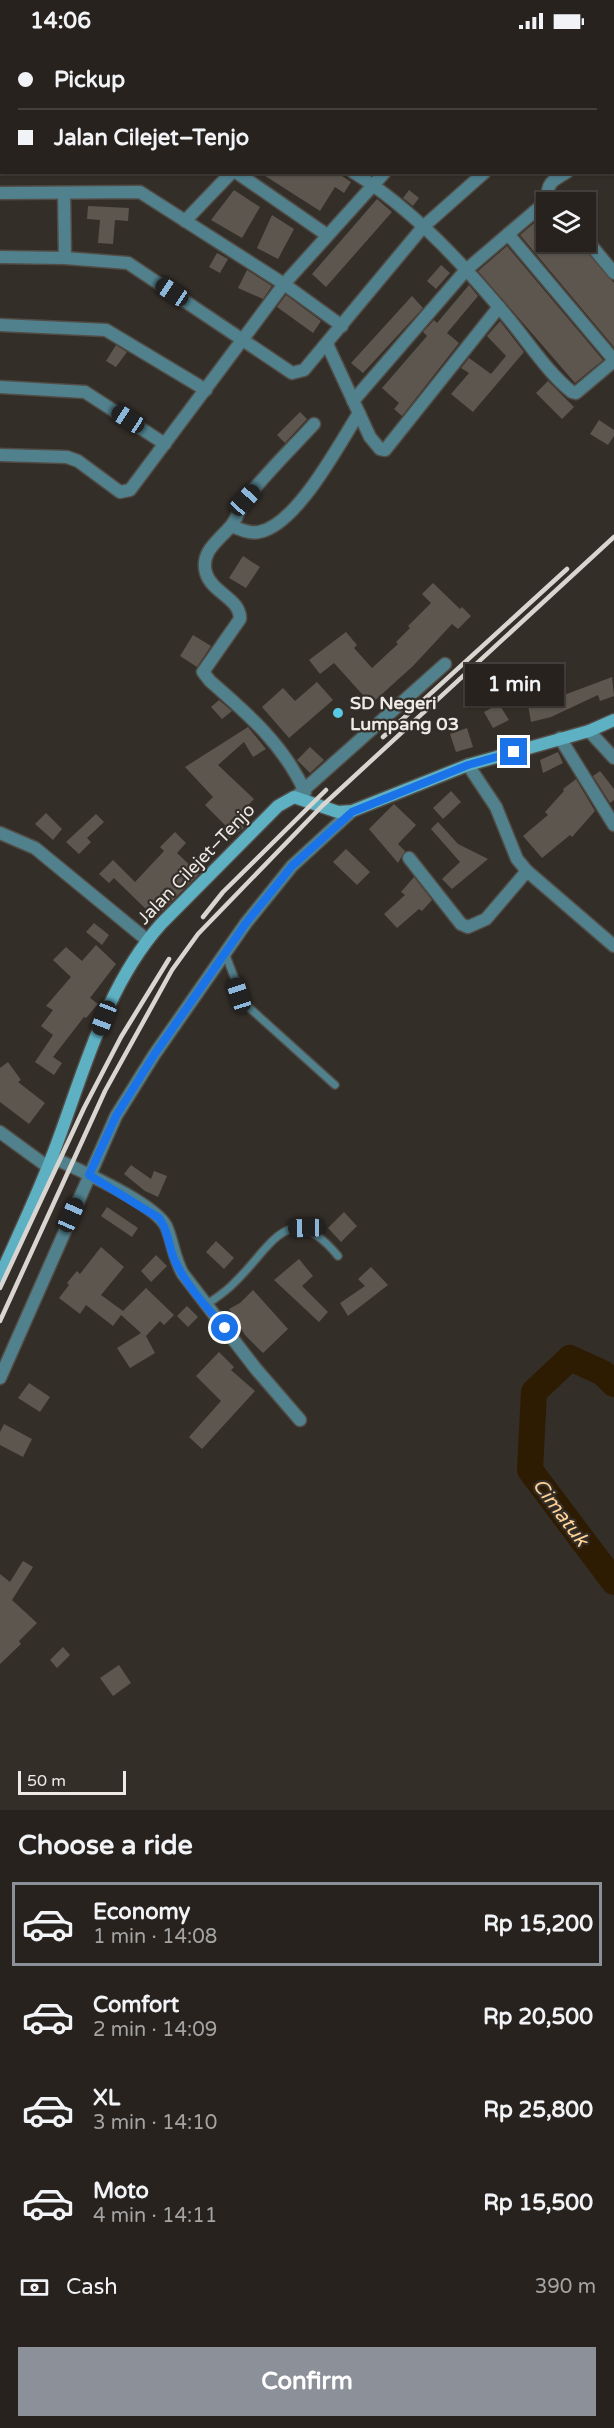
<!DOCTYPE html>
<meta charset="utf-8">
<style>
:root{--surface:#27221e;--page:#332f2b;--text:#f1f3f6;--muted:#a4a4a4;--line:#433f3c;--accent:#8c9099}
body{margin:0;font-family:"Varela Round",sans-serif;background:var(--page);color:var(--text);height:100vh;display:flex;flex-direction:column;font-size:22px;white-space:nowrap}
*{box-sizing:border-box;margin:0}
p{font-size:20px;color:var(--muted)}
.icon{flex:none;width:33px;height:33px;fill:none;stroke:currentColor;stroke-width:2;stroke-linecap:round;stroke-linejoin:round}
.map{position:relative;height:1768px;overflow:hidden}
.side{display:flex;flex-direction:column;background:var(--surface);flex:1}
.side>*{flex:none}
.banner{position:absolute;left:0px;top:0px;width:615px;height:132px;box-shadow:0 2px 4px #0004,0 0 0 2px var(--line);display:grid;align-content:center;height:132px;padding:0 18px;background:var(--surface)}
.controls{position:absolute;left:536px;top:150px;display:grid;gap:12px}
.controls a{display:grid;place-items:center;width:60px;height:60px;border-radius:0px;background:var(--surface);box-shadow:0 2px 4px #0004,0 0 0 2px var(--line);font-size:30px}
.scale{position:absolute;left:18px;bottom:15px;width:108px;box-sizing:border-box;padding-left:6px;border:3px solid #eeeae6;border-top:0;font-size:16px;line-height:21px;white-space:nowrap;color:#eeeae6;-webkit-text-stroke:4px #342e28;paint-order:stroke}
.end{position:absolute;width:27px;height:27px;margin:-14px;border:8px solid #1a73e8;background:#fff;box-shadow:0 0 0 3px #fff}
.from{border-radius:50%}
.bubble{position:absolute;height:42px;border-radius:0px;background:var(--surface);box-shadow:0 2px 4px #0004,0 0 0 2px var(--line);font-size:20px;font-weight:700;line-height:42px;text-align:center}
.car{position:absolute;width:18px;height:36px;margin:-18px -9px;border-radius:8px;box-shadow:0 0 4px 2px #0007;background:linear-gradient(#222 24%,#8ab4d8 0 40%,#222 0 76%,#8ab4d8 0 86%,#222 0)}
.banner b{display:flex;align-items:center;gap:21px;height:57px;font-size:22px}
.banner b+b{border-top:2px solid var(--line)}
.banner i{width:15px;height:15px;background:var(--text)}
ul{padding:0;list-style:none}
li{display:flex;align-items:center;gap:18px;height:84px;margin:0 12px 9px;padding:0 6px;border:3px solid transparent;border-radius:0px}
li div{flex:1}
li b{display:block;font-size:22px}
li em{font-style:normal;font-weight:700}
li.active{border-color:var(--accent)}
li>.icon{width:54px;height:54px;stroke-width:1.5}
h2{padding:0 18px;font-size:27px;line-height:72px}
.pay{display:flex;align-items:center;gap:15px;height:66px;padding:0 18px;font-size:22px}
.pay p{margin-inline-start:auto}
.primary-button{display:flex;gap:12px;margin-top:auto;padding:12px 18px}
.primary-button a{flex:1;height:69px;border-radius:0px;background:var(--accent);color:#fff;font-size:24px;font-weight:700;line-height:69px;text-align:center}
.status{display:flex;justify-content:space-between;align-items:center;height:42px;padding:0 30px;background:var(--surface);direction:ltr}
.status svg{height:16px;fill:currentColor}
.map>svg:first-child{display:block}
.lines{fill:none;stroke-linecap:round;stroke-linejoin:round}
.river{stroke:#2e1c02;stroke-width:26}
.building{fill:#5c564f}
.lane-casing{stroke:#524c46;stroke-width:10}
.street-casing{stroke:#524c46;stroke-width:15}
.secondary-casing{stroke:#524c46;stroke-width:15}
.lane{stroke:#51818d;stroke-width:7}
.street{stroke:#51818d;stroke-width:12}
.secondary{stroke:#5eb0c3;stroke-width:12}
.rail{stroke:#d9d5d1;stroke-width:4.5}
.route{stroke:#1a73e8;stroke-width:8}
.poi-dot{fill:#57c9e3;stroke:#342e28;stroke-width:2}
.labels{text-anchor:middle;stroke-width:4.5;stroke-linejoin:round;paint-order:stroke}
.poi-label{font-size:18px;font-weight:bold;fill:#eeeae6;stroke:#342e28;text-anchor:start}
.street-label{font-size:18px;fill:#eeeae6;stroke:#342e28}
.water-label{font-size:20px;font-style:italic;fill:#ffd095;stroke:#342e28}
</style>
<div class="status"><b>14:06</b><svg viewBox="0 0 49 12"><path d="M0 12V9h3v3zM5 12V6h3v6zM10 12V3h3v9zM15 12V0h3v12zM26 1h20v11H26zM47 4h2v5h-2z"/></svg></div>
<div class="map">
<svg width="614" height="1768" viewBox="0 0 614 1768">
<rect width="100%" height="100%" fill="#342e28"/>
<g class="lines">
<!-- river -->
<path class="river" d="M 614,1342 L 603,1331 L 570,1316 L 534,1350 L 530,1428 L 614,1540"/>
</g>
<!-- building -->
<g class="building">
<path d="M 259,130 L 336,130 L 351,140 L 344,151 L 335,145 L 320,169 Z"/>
<path d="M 234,148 L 260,165 L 242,196 L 211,178 Z"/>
<path d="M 409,148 L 419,156 L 413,164 L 403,156 Z"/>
<path d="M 377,157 L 392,170 L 326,245 L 312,232 Z"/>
<path d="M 88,164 L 129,166 L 128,179 L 115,178 L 113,202 L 98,201 L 100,178 L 87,177 Z"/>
<path d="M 546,171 L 546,200 L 578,200 L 614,241 L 614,305 L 520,193 Z"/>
<path d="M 272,173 L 294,187 L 278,217 L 257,206 Z"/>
<path d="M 507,204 L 603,318 L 575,341 L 478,229 Z"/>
<path d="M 217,211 L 228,217 L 220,231 L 209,225 Z"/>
<path d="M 441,223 L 450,231 L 436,247 L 427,239 Z"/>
<path d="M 247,228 L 272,244 L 263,257 L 238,246 Z"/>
<path d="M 469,243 L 478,254 L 447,291 L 459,301 L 402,374 L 394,367 L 399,361 L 382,346 L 427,294 L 423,290 L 434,278 L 437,281 Z"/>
<path d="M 286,253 L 321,279 L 313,291 L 277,265 Z"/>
<path d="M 412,254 L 423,266 L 363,331 L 351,321 Z"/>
<path d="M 500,279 L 524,310 L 473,370 L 451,352 L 469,331 L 461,326 L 469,316 L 491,332 L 506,314 L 487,294 Z"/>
<path d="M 116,303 L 127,310 L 116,325 L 106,319 Z"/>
<path d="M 548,339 L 574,365 L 562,377 L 536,351 Z"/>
<path d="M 300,370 L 307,377 L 285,401 L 277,393 Z"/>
<path d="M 599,378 L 614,388 L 614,394 L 608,403 L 590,392 Z"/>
<path d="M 243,514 L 260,525 L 246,546 L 229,536 Z"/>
<path d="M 433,541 L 460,567 L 462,565 L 471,574 L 458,587 L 452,582 L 413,624 L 371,662 L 334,621 L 320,632 L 309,618 L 346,590 L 357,603 L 354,606 L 372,626 L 398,602 L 396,600 L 410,586 L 408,584 L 431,561 L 422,552 Z"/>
<path d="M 193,593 L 211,604 L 197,625 L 180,614 Z"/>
<path d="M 612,635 L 614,654 L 600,659 L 598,653 L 551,675 L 531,680 L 528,663 L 556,656 Z"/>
<path d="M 317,640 L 333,658 L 289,696 L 262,665 L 283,646 L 295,659 Z"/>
<path d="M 219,658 L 232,669 L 222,677 L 211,665 Z"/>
<path d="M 499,662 L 509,678 L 493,686 L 484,670 Z"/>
<path d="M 248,685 L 266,707 L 253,715 L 244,700 L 218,723 L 254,757 L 237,775 L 244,786 L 225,799 L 218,789 L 226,784 L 205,763 L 213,755 L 185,725 Z"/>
<path d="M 467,686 L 473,705 L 456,710 L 450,692 Z"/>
<path d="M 310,705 L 324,718 L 310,731 L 297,718 Z"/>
<path d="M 558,710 L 563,721 L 543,731 L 540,718 Z"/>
<path d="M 600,729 L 614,747 L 614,758 L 610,761 L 593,734 Z"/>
<path d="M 576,737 L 595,769 L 572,795 L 570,793 L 542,816 L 523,794 L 548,773 L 545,770 L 564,749 L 563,747 Z"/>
<path d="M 451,749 L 461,760 L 443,777 L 433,766 Z"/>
<path d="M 394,762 L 416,783 L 398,802 L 405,809 L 398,821 L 369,787 Z"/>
<path d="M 46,771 L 62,787 L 53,798 L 35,782 Z"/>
<path d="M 96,772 L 104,780 L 87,796 L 91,800 L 79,812 L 66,800 Z"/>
<path d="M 438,780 L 458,802 L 488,817 L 452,847 L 442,837 L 460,820 L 431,787 Z"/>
<path d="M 175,790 L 186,801 L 177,811 L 199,832 L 155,876 L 114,836 L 109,841 L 99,832 L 113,818 L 135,840 L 164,809 L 160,805 Z"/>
<path d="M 346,807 L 370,830 L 357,843 L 333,820 Z"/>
<path d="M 414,835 L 432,858 L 422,869 L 419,867 L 397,886 L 384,872 L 405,853 L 401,850 Z"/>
<path d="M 94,881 L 109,893 L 102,903 L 86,890 Z"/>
<path d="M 96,903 L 116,922 L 90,956 L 98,962 L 86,976 L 84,975 L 53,1015 L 62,1021 L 54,1033 L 35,1020 L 53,993 L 41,984 L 53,968 L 46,964 L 71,935 L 53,918 L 66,905 L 82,919 Z"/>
<path d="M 8,1020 L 21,1038 L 18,1040 L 45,1061 L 29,1082 L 0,1060 L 0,1026 Z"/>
<path d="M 131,1123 L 151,1137 L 154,1129 L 167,1134 L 158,1155 L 145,1149 L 124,1132 Z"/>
<path d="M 107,1165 L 138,1186 L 132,1195 L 101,1174 Z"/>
<path d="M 344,1170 L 357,1184 L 341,1200 L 328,1186 Z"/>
<path d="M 216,1199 L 234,1216 L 224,1227 L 206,1210 Z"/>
<path d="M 101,1205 L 124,1225 L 101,1253 L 123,1269 L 146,1246 L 174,1273 L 164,1283 L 160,1279 L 146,1294 L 155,1311 L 130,1326 L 117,1306 L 141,1291 L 121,1273 L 113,1284 L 86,1263 L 80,1272 L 59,1256 L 69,1243 L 67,1241 L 77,1229 L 80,1232 Z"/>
<path d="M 156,1213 L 167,1224 L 151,1240 L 141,1229 Z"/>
<path d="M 299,1217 L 313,1234 L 302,1244 L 328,1270 L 319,1280 L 274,1238 Z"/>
<path d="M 371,1225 L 388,1243 L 348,1274 L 340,1261 L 365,1244 L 358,1237 Z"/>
<path d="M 253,1248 L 288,1287 L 263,1311 L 245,1293 L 229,1267 L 240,1261 Z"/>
<path d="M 187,1264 L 198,1275 L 188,1285 L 177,1274 Z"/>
<path d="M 219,1310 L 234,1325 L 231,1328 L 255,1349 L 202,1407 L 189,1395 L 221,1359 L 196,1334 Z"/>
<path d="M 29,1341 L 50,1355 L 40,1370 L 18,1356 Z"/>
<path d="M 4,1382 L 32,1397 L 23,1415 L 0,1403 L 0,1390 Z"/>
<path d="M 23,1519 L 33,1525 L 12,1558 L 37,1581 L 19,1599 L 21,1602 L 0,1622 L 0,1532 L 10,1540 Z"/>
<path d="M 63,1605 L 70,1613 L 57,1626 L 50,1618 Z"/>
<path d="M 119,1623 L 131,1641 L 113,1654 L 100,1636 Z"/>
</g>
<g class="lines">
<!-- lane casing -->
<g class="lane-casing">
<g id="lane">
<path d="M 225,911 L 244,961 L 335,1043"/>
<path d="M 206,1263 C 216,1256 227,1249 235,1240 C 272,1205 288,1154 338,1214"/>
</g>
</g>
<!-- street casing -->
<g class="street-casing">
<g id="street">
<path d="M 383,0 L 385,0"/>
<path d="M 497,0 L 499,2"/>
<path d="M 589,0 L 599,2"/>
<path d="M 342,2 L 343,0"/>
<path d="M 614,7 L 614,11"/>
<path d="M 614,31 L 614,30"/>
<path d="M 236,130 L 327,193"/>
<path d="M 353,130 C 414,168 464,223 509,277 C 529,301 548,331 572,350 L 576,351 L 614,319"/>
<path d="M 0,151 L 140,150 L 284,242 L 342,284"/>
<path d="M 64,151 L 65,216"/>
<path d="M 548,158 C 546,141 553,138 567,130"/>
<path d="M 185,179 L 232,130"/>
<path d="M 508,192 L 614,318"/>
<path d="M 585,196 L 614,231"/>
<path d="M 0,215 L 65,216 L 128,221 L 292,331 L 304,328 L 423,185 L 485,130"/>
<path d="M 0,283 L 106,288 L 206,348"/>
<path d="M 327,302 L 370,395 L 380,407 L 385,408 L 499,265"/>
<path d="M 0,345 L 85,350 L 165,402"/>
<path d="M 353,359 L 466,228 L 548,158 L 553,157 L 556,160"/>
<path d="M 0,413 L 67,415 L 78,419 L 120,450 L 130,448 L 284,242 L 385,130"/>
<path d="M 231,484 C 240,487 249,492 259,490 C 297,483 339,402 359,371"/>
<path d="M 589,689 L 614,716"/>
<path d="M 560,696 L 614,783"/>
<path d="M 468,723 L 496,765 L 517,817 L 527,829 L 614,904"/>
<path d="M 305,750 C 284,703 248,672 210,639 L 203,630 L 240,577 C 241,557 212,551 206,531 C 200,510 218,499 230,485 C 237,478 239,466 246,457 C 266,431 291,407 314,382"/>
<path d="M 298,753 L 445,622"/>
<path d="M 0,791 L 35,806 L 147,898"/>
<path d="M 409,816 L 461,882 L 468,885 L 486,877 L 527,829"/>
<path d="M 0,1090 L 48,1125"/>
<path d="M 52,1115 C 78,1128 153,1160 166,1184 C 173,1200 174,1217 183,1232 L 256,1327 L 300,1378"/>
<path d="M 0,1336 L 116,1074 L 154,1013 L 246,881 L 292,824 L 352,769"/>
</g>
</g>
<!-- secondary casing -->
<g class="secondary-casing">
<path id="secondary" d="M 0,1234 C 18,1194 37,1154 53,1112 C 83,1034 104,946 161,882 L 278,764 L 294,755 L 338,770 L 352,769 L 468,723 L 589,689 L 614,678"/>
</g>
<!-- lane -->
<use href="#lane" class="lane"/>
<!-- street -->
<use href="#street" class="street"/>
<!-- secondary -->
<use href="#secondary" class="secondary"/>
<!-- rail -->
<g class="rail">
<path d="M 383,695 L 567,527"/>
<path d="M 203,875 L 223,850 L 326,748"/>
<path d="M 0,1246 L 84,1066 L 121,995 L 169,917"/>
<path d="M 0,1279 L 105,1049 L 172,928 L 198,892 L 322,764 L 614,495"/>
</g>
</g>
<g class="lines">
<!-- route -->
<path class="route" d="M 225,1286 C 207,1266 186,1243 175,1219 C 168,1204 169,1189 159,1176 L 89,1133 L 116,1074 L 154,1013 L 246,881 L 292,824 L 352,770 L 468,723 L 514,710"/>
</g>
<!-- markers -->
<circle class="poi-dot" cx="338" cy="671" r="6"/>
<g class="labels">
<!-- poi labels -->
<g class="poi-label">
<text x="350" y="667">SD Negeri<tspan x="350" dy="21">Lumpang 03</tspan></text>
</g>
<!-- street labels -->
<g class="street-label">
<text transform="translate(196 822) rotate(-46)" y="6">Jalan Cilejet–Tenjo</text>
</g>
<!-- water labels -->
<g class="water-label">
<text transform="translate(561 1470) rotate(53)" y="7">Cimatuk</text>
</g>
</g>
</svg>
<div class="controls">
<a><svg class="icon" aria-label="layers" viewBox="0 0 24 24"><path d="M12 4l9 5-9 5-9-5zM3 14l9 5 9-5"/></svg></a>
</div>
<div class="scale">50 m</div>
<i class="end from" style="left:225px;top:1286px"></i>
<i class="end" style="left:514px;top:710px"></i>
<div class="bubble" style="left:465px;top:622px;width:99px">1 min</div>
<i class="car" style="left:172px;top:250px;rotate:304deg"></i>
<i class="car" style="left:128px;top:377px;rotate:303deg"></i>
<i class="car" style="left:245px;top:458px;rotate:42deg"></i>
<i class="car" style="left:239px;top:953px;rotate:342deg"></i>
<i class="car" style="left:104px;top:976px;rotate:201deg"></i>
<i class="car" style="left:71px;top:1173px;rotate:24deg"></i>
<i class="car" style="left:306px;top:1186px;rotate:269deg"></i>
<div class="banner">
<b><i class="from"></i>Pickup</b>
<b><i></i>Jalan Cilejet–Tenjo</b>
</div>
</div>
<section class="side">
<h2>Choose a ride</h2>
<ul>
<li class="active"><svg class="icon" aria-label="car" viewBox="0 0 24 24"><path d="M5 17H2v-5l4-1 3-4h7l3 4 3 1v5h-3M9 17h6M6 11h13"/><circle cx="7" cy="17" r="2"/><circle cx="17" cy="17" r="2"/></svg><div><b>Economy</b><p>1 min · 14:08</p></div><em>Rp 15,200</em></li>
<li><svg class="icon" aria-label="car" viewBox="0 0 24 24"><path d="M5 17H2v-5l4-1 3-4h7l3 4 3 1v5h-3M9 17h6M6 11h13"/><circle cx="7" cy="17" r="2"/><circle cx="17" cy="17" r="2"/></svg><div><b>Comfort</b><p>2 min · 14:09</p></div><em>Rp 20,500</em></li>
<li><svg class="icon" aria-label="car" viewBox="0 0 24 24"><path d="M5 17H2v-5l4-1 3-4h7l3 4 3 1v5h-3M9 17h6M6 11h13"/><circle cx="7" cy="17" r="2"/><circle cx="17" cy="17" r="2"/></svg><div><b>XL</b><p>3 min · 14:10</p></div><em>Rp 25,800</em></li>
<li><svg class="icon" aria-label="car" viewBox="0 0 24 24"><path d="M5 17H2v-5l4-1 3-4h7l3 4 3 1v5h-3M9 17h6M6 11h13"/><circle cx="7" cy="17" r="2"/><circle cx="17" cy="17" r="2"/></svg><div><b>Moto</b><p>4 min · 14:11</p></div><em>Rp 15,500</em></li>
</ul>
<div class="pay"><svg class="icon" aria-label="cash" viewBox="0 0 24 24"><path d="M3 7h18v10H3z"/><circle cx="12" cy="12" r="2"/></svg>Cash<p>390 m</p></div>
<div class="primary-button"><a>Confirm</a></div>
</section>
